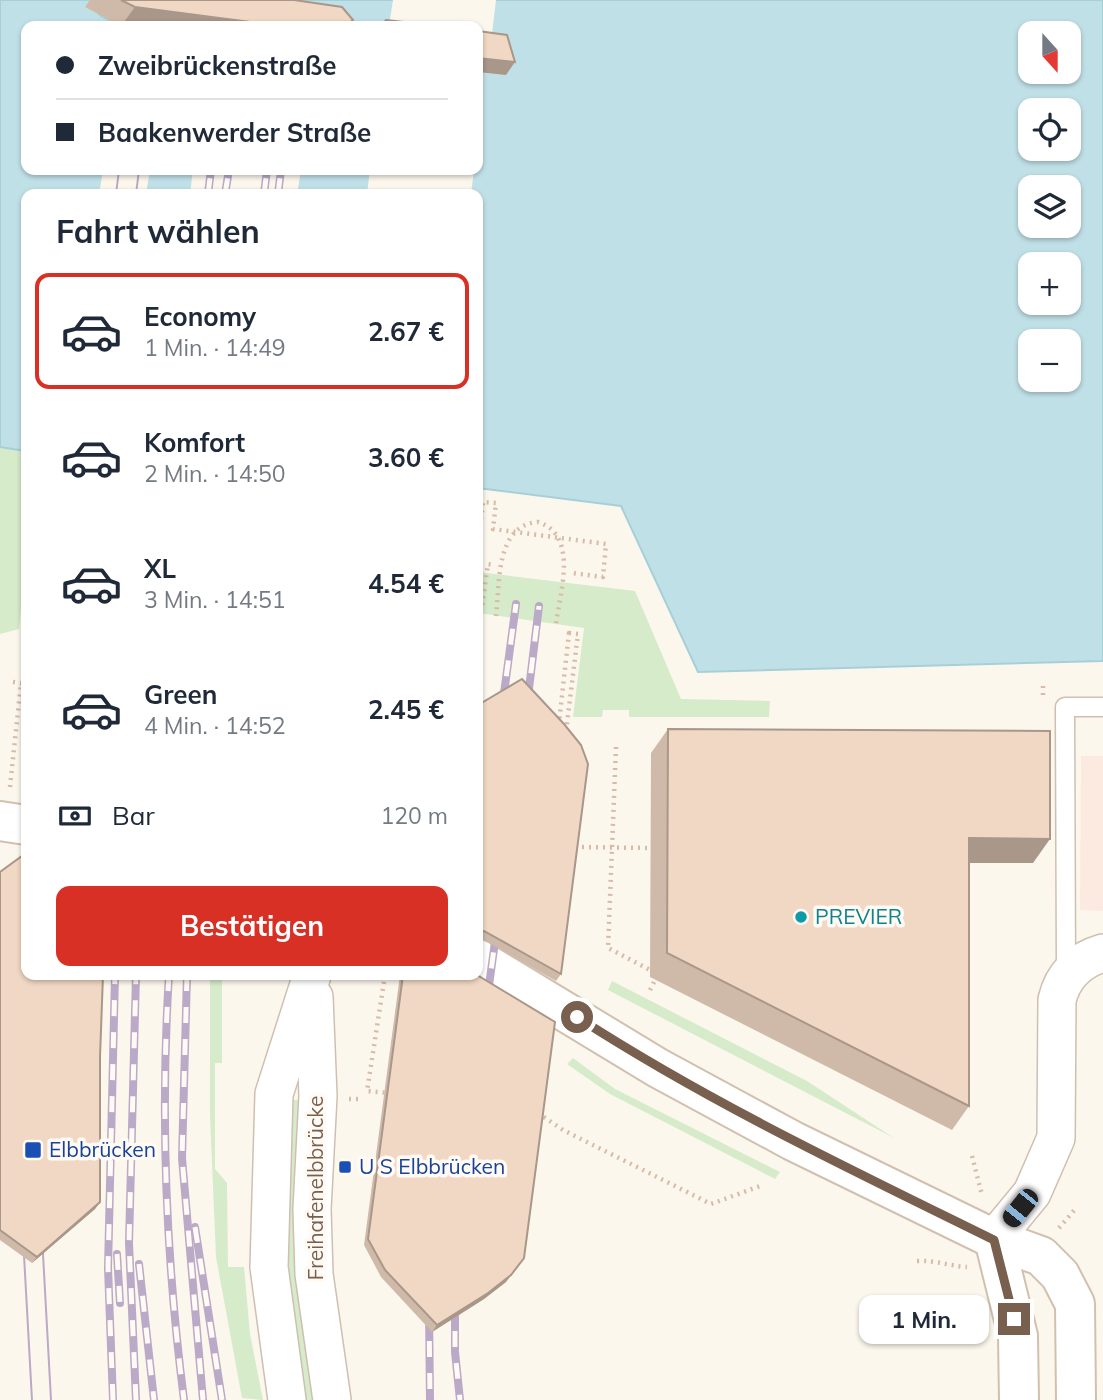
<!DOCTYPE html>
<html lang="de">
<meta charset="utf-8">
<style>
:root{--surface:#fff;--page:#f6f6f7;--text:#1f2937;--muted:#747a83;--line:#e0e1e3;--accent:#d93025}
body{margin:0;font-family:Mulish,sans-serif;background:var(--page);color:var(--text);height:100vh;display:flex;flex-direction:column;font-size:26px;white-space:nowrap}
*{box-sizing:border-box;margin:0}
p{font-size:23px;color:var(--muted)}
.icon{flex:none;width:38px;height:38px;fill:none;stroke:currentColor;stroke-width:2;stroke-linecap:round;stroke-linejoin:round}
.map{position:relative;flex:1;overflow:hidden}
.details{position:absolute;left:21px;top:189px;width:462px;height:791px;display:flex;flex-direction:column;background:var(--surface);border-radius:14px;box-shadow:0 2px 5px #0004}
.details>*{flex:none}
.hud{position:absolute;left:21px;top:21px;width:462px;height:154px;border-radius:14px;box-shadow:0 2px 5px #0004;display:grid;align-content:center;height:154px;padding:0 35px;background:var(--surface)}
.needle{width:46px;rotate:159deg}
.controls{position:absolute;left:1018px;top:21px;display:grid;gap:14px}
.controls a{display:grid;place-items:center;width:63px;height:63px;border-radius:14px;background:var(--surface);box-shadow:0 2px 5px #0004;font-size:35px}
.end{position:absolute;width:32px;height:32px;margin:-16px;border:9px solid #785f4e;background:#fff;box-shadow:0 0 0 4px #fff}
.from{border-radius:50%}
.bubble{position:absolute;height:49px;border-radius:14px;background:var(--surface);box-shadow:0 2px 5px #0004;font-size:23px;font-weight:700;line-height:49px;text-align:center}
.car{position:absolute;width:21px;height:42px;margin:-21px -10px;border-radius:9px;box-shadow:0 0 5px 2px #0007;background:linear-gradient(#222 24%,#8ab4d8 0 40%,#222 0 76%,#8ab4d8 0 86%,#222 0)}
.hud b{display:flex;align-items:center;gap:24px;height:66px;font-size:26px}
.hud b+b{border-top:2px solid var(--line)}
.hud i{width:18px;height:18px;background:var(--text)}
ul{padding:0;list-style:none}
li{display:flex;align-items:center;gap:21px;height:116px;margin:0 14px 10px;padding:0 21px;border:4px solid transparent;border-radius:14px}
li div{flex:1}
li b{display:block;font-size:26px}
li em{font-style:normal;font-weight:700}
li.current{border-color:var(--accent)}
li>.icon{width:63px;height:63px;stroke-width:1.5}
h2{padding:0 35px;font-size:32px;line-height:84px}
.pay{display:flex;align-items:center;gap:18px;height:77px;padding:0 35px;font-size:26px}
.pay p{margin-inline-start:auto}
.button{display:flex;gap:14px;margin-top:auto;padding:14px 35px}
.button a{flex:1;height:80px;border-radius:14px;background:var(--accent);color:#fff;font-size:28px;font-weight:700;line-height:80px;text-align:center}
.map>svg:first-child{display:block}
.commercial{fill:#fceae1}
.green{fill:#d6ebca}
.water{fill:#c0e0e7;stroke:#a7cfd8;stroke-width:2;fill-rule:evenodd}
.pier{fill:#fcf7ec}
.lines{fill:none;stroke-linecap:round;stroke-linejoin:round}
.lane-casing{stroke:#cfbfb1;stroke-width:21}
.street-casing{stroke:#cfbfb1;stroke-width:40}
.secondary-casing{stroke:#d2c0af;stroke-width:42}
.path{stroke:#d7bba7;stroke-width:4.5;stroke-dasharray:2 5;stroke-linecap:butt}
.lane{stroke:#fff;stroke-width:18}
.street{stroke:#fff;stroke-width:37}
.secondary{stroke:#fff;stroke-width:38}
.tram{stroke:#bba9c8;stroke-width:2}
.rail-casing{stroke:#bba9c8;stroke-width:8}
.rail{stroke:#fffaf3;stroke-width:5;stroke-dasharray:16;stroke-linecap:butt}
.path-bridge{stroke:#d7bba7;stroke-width:4.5;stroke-dasharray:2 5;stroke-linecap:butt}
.wall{fill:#cfbaa9}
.shaded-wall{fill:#a99789}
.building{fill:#f1d8c4;stroke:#a99789;stroke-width:2}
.route{stroke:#785f4e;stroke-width:9}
.culture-dot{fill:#0f9aa8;stroke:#fffaf3;stroke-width:2.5}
.transit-dot{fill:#1a4fb4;stroke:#fffaf3;stroke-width:2.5}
.labels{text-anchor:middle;stroke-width:7;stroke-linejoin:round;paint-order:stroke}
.culture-label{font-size:21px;fill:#0d838f;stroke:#fffaf3;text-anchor:start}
.transit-label{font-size:21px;fill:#164399;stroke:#fffaf3;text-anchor:start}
.street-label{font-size:21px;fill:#785f4e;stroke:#fffaf3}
</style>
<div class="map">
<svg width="1103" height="1400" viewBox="0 0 1103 1400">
<rect width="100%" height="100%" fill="#fcf7ec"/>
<!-- commercial -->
<path class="commercial" d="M 1081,756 L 1103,756 L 1103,911 L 1080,910 Z"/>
<!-- green -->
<g class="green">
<path d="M 0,447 L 26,451 L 26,559 L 19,629 L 0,634 Z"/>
<path d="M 478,572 L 635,591 L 681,699 L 770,701 L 769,717 L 629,717 L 629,710 L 603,710 L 602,717 L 573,717 L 584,628 L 478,613 Z"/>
<path d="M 210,975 L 222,975 L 222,1063 L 215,1063 L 215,1169 L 227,1183 L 228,1267 L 244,1267 L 250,1334 L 263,1400 L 242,1398 L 216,1257 L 210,1116 Z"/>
<path d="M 612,981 L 807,1081 L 894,1138 L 608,990 Z"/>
<path d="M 573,1058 L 615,1089 L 780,1172 L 775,1179 L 610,1094 L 567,1064 Z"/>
<path d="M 293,1100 L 299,1100 L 299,1139 L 317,1400 L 304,1400 L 289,1312 L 286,1243 Z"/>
</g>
<!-- water -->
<path class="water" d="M 0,0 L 107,0 L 93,8 L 102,17 L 123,26 L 26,26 L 26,170 L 478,170 L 478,26 L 330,26 L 142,0 L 1103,0 L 1103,661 L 698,672 L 621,506 L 478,488 L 478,194 L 26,194 L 26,451 L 0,447 ZM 1031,33 L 1069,33 L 1069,72 L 1031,72 ZM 1031,110 L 1069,110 L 1069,149 L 1031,149 ZM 1031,187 L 1069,187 L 1069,226 L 1031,226 ZM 1031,264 L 1069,264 L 1069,303 L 1031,303 ZM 1031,341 L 1069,341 L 1069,380 L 1031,380 Z"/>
<!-- pier -->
<g class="pier">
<path d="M 393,0 L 496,0 L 490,50 L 478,49 L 478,26 L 389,26 Z"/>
<path d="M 103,170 L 150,170 L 146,194 L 99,194 Z"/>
<path d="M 193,170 L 301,170 L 297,194 L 190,194 Z"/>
<path d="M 370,170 L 474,170 L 471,194 L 367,194 Z"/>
</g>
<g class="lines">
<!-- lane casing -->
<g class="lane-casing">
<path id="lane" d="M 1066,974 L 1065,707 L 1103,707"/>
</g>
<!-- street casing -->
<g class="street-casing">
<g id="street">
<path d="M 314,997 L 318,1096 L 312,1209 L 314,1274 L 332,1400"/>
<path d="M 994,1239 L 1032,1193 L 1056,1138 L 1057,1000 C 1063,975 1079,960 1103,953"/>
<path d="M 287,1400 L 269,1267 L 274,1094 L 312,975"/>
</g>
</g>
<!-- secondary casing -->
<g class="secondary-casing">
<g id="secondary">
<path d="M 0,821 L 26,825"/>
<path d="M 478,959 L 658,1068 L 793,1141 L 994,1239 L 1041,1256 L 1060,1275 L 1075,1304 L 1076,1400"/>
<path d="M 994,1239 L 1018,1336 L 1019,1400"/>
</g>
</g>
<!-- path -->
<g class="path">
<path d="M 478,547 L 483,502 L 496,503 L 493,529 L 606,544 L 603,577 L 572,573"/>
<path d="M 478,608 L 482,608 L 488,564 L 494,565"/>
<path d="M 478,623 L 478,640"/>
<path d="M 569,633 L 578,634 L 563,756 L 572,758 L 565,814 L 549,812 Z"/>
<path d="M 13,682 L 26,684"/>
<path d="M 1043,695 L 1043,682"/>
<path d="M 616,747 L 608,948 L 650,970"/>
<path d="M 10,787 L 21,683"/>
<path d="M 575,847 L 651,848"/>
<path d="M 385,975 L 367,1091 L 389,1093"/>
<path d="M 650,990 L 655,980"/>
<path d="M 349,1099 L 363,1099"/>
<path d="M 538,1113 L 563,1130 L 711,1204 L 763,1185"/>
<path d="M 972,1156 L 982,1195"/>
<path d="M 1059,1228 L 1077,1207"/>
<path d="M 917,1261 C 936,1260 949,1266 967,1267"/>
</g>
<!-- lane -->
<use href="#lane" class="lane"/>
<!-- street -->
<use href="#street" class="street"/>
<!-- secondary -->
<use href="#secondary" class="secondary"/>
<!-- tram -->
<g class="tram">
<path d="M 116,194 L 119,170"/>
<path d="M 136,194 L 139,170"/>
<path d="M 42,1236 L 51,1400"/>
<path d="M 23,1237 L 32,1400"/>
</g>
<!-- rail casing -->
<g class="rail-casing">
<g id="rail">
<path d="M 208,194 L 211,170"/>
<path d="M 225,194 L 229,170"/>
<path d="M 264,194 L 267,170"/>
<path d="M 278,194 L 281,170"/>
<path d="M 527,705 L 539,606"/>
<path d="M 502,708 L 516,604"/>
<path d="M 169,975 C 160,1117 166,1259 184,1400"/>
<path d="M 187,975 L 182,1158 L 203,1400"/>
<path d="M 487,1000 L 497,927"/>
<path d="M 195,1227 L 222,1400"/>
<path d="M 117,1254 L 120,1303"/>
<path d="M 139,1264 L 154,1400"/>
<path d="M 455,1299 L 455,1352 L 460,1400"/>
<path d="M 429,1309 L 430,1400"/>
<path d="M 113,1400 L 108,1268 L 115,975"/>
<path d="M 136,1400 L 129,1243 L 136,975"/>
</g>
</g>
<!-- rail -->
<use href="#rail" class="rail"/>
<!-- path-bridge -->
<path class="path-bridge" d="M 496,616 C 500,584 495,525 538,522 C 579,535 560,592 556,624"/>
</g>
<!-- wall -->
<g class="wall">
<path d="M 90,0 L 294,0 L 121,26 L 85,7 Z"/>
<path d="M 478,705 L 561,974 L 556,981 L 479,937 Z"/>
<path d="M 668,729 L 1033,863 L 969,863 L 969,1106 L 952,1130 L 650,977 L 651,753 Z"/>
<path d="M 0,872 L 100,1057 L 100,1202 L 95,1209 L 32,1263 L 0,1240 Z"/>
<path d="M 400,975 L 477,975 L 506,1282 L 484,1299 L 432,1332 L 381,1277 L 364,1245 Z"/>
</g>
<!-- shaded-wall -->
<g class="shaded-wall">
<path d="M 135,7 L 282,26 L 121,26 Z"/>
<path d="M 478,58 L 515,62 L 506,75 L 478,72 Z"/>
<path d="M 969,838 L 1050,839 L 1033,863 L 952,863 Z"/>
<path d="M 484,931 L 479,937 L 478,938 L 478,932 Z"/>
<path d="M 100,1202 L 95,1209 L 32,1263 L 37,1257 Z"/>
<path d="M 524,1258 L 506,1282 L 484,1299 L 432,1332 L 437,1325 Z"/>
</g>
<!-- building -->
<g class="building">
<path d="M 121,0 L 294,0 L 342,7 L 353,20 L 346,26 L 282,26 L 135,7 Z"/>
<path d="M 386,20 L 440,26 L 381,26 Z"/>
<path d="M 478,31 L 507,35 L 515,62 L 478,58 Z"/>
<path d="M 522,679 L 564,724 L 581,745 L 588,764 L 561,974 L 484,931 L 478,932 L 478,705 Z"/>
<path d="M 668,729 L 1050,731 L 1050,839 L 969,838 L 969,1106 L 667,953 Z"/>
<path d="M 26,853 L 26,975 L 103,975 L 100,1057 L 100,1202 L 37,1257 L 0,1230 L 0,872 Z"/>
<path d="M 403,975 L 477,975 L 555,1022 L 524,1258 L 511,1275 L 488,1293 L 437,1325 L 385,1270 L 368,1239 Z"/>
</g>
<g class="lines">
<!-- route -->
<path class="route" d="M 577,1017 C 710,1103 852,1170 994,1240 L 1014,1319"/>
</g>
<!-- markers -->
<circle class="culture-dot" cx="801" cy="917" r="7"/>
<g class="transit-dot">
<rect x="24" y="1141" width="18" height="18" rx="3.5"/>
<rect x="338" y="1160" width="14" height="14" rx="3.5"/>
</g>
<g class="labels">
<!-- culture labels -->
<g class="culture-label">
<text x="815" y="924">PREVIER</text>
</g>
<!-- transit labels -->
<g class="transit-label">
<text x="49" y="1157">Elbbrücken</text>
<text x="359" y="1174">U S Elbbrücken</text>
</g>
<!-- street labels -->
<g class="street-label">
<text transform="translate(316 1188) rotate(-90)" y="7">Freihafenelbbrücke</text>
</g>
</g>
</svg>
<div class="controls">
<a><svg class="needle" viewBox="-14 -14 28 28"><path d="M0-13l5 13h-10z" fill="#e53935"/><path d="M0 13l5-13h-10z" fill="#747a83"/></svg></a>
<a><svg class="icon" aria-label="locate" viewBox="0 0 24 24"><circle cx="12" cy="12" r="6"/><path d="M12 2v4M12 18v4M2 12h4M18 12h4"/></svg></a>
<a><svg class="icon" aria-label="layers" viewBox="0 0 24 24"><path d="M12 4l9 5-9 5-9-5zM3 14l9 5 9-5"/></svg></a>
<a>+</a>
<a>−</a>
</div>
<i class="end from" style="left:577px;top:1017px"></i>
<i class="end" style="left:1014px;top:1319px"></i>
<div class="bubble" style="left:859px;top:1295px;width:130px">1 Min.</div>
<i class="car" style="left:1020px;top:1208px;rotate:219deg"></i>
<div class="hud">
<b><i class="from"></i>Zweibrückenstraße</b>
<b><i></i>Baakenwerder Straße</b>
</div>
<section class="details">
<h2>Fahrt wählen</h2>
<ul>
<li class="current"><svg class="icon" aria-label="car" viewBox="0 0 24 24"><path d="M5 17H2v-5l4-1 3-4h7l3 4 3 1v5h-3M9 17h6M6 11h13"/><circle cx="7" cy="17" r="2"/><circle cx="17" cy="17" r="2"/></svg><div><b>Economy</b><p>1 Min. · 14:49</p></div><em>2.67 €</em></li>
<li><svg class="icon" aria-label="car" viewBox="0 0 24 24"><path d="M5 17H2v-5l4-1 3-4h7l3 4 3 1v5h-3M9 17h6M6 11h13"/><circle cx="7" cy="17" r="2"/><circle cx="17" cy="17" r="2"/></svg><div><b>Komfort</b><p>2 Min. · 14:50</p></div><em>3.60 €</em></li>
<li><svg class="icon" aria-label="car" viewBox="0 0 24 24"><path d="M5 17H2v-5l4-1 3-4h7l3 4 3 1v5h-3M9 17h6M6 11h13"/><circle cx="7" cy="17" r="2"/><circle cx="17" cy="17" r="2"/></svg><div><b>XL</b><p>3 Min. · 14:51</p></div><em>4.54 €</em></li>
<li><svg class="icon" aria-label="car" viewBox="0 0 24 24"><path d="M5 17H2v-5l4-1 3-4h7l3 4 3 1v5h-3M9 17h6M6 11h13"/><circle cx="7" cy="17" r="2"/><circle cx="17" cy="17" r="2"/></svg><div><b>Green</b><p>4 Min. · 14:52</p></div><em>2.45 €</em></li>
</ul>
<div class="pay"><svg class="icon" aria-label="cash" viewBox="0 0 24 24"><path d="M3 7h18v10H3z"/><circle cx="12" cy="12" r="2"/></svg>Bar<p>120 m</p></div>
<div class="button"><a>Bestätigen</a></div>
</section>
</div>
